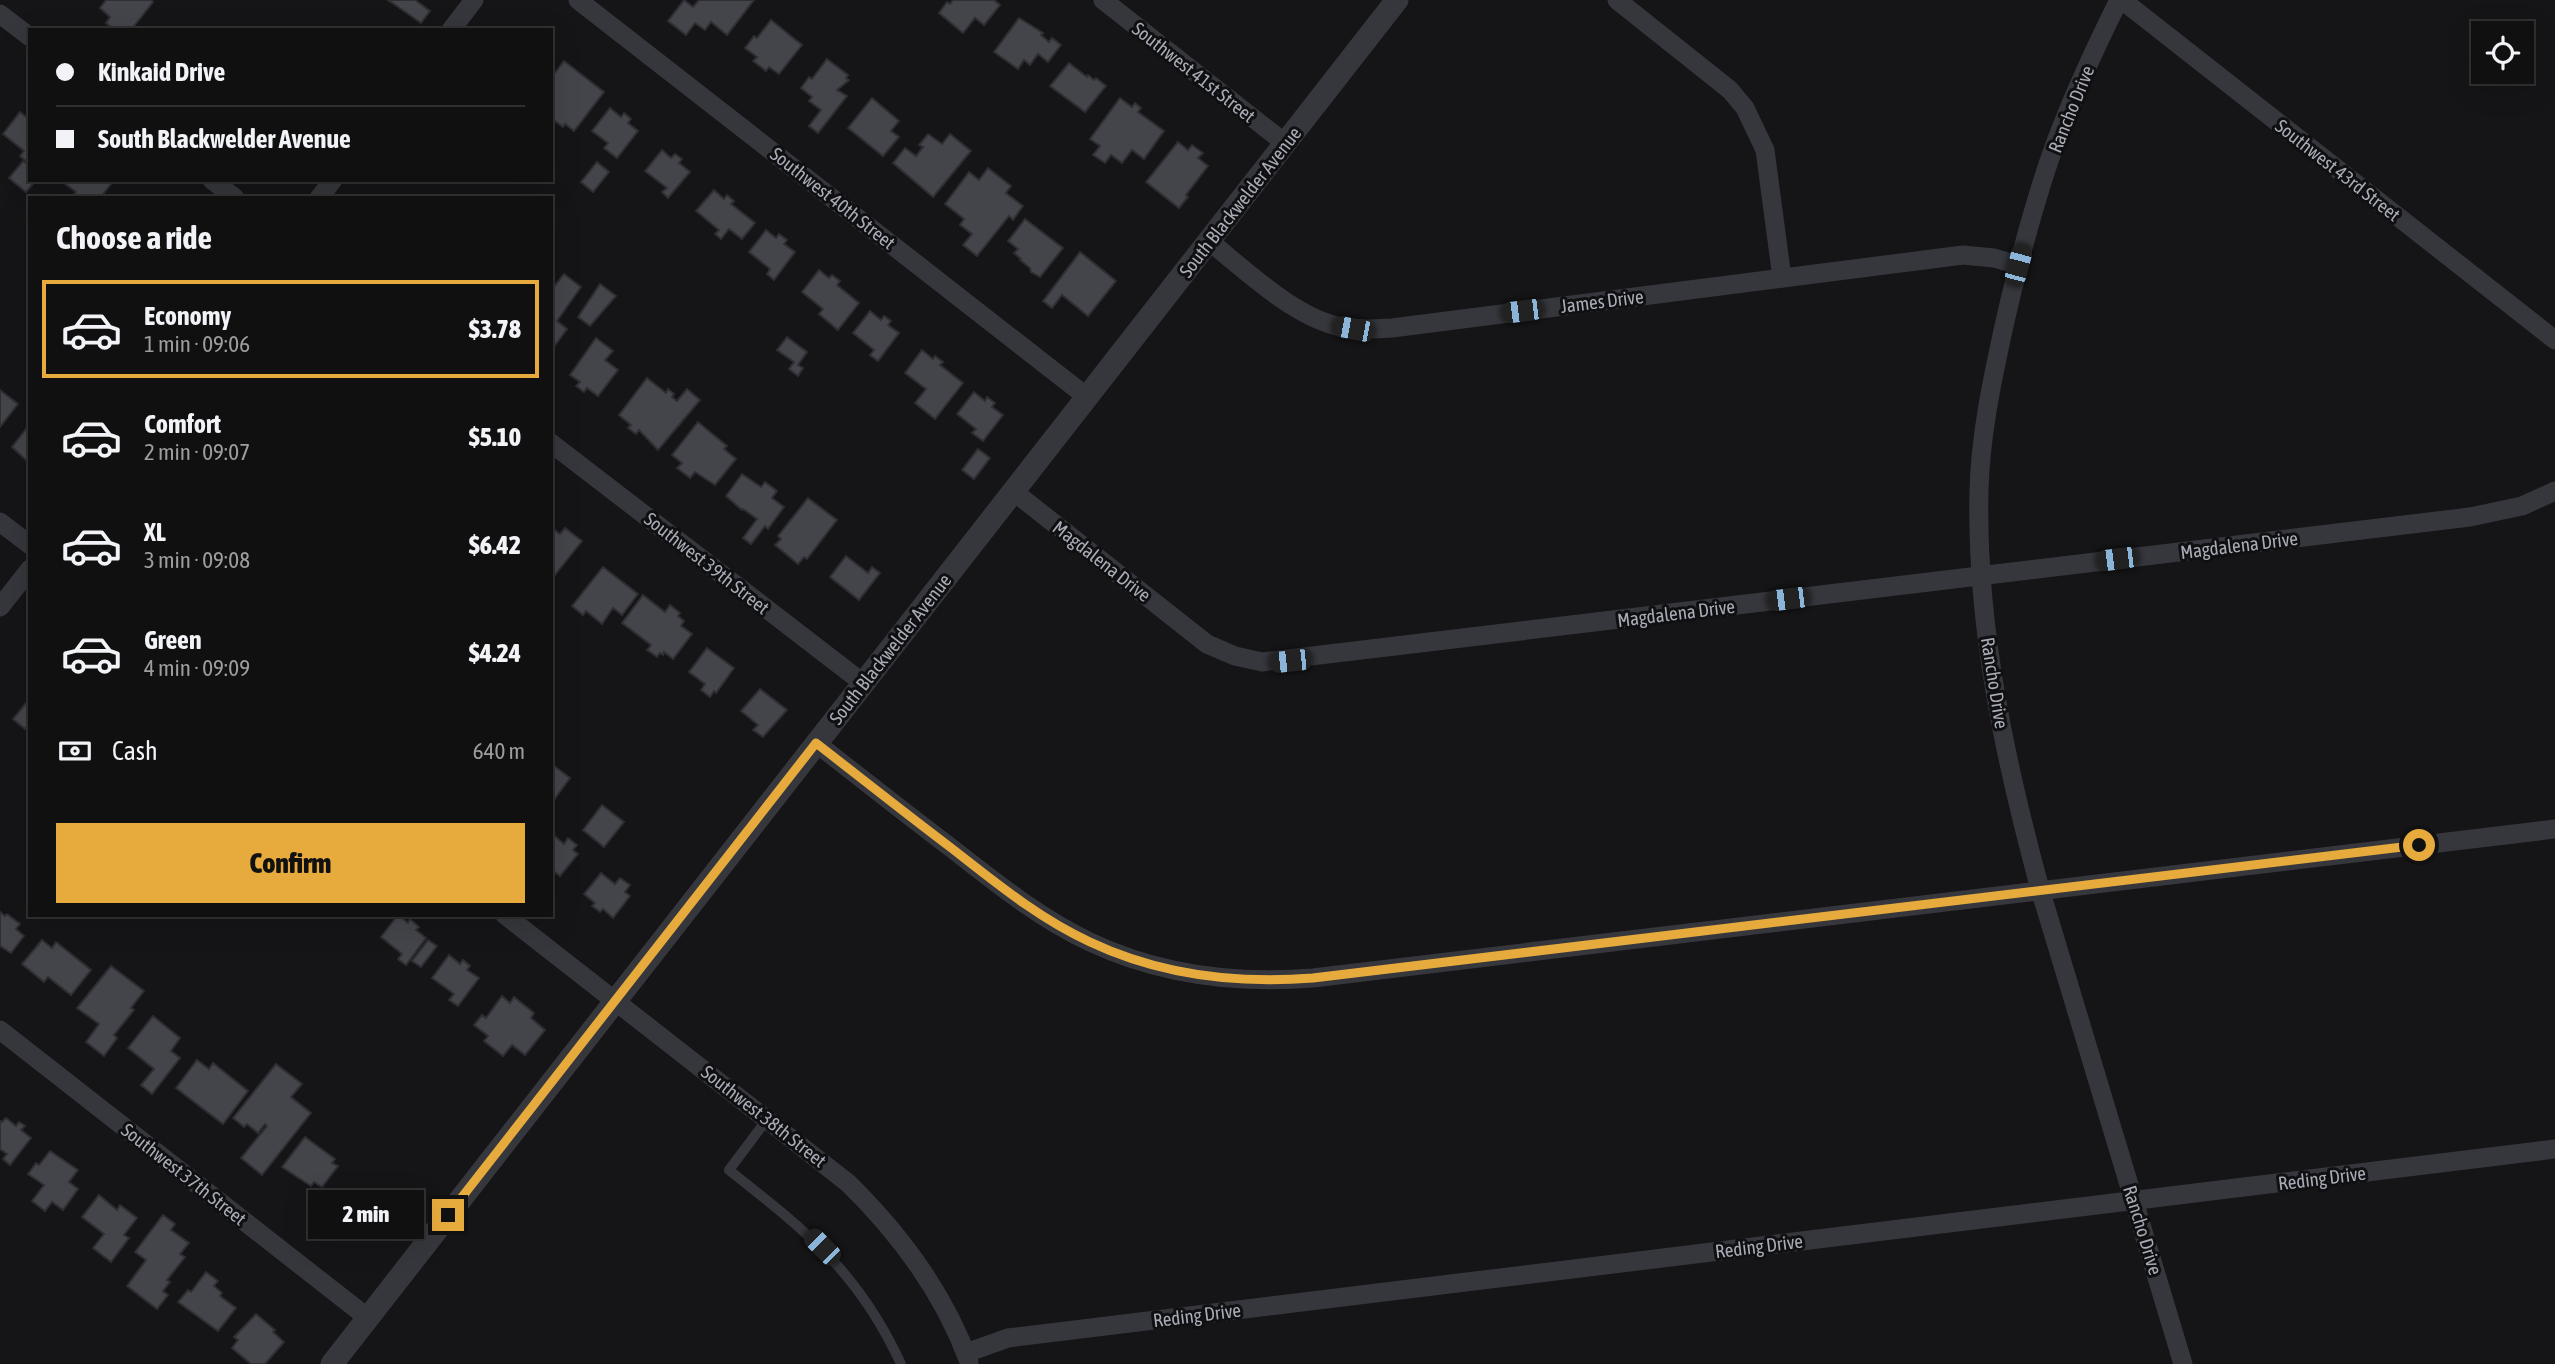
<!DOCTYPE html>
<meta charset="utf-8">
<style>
:root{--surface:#101011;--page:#19191a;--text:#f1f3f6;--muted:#9c9d9f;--line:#303031;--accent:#e7ab3d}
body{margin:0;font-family:"Asap Condensed",sans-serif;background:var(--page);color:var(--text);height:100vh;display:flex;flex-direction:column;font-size:26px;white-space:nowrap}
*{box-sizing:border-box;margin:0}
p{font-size:23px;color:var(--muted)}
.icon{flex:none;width:38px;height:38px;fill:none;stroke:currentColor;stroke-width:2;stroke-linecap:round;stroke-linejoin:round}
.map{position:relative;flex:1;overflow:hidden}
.sheet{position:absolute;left:28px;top:196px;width:525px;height:721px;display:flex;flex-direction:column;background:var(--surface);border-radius:0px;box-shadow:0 7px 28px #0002,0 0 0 2px var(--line)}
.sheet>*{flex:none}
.hud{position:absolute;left:28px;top:28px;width:525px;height:154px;border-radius:0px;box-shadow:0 7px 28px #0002,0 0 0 2px var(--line);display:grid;align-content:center;height:154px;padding:0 28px;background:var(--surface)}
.fabs{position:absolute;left:2471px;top:21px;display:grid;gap:14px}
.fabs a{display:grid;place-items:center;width:63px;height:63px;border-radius:0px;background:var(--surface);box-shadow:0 7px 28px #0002,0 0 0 2px var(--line);font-size:35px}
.end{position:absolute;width:32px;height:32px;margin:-16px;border:9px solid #e7ab3d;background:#111;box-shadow:0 0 0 4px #111}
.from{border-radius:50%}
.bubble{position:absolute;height:49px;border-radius:0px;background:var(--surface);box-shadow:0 7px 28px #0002,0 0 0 2px var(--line);font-size:23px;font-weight:800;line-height:49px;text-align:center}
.car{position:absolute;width:21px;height:42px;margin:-21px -10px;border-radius:9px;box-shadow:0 0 5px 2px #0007;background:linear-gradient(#222 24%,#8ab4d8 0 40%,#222 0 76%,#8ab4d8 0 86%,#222 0)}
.hud b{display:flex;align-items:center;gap:24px;height:66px;font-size:26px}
.hud b+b{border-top:2px solid var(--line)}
.hud i{width:18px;height:18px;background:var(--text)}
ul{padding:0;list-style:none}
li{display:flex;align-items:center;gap:21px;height:98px;margin:0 14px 10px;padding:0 14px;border:4px solid transparent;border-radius:0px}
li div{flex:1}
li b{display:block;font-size:26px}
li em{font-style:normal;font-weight:800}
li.on{border-color:var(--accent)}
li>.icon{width:63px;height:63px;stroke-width:1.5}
h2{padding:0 28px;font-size:32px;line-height:84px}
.pay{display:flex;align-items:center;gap:18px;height:77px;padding:0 28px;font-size:26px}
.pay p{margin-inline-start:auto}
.primary-button{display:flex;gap:14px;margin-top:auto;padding:14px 28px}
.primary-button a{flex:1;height:80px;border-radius:0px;background:var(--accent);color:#111;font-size:28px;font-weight:800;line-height:80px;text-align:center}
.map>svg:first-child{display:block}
.building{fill:#44454a;stroke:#2f2f33;stroke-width:2}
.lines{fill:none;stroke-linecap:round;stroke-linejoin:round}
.service{stroke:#36373c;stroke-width:10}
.minor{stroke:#36373c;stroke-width:19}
.tertiary{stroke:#36373c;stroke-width:23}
.route{stroke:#e7ab3d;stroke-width:9}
.labels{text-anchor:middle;stroke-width:6;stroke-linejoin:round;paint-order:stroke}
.street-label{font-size:19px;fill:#a8acb6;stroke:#101012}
</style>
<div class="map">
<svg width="2555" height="1364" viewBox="0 0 2555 1364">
<rect width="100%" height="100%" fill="#151517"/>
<!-- building -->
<g class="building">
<path d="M 106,0 L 151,0 L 153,2 L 131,30 L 115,30 L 106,23 L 110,17 L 100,8 Z"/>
<path d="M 388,0 L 415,0 L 430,11 L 421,23 Z"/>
<path d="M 684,0 L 693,7 L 699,0 L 754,0 L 727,35 L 711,22 L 705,30 L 695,23 L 686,35 L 668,21 Z"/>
<path d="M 953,0 L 994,0 L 1000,5 L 984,25 L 975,18 L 963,33 L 939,13 L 947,2 L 950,4 Z"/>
<path d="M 1019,18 L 1043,33 L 1041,35 L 1049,42 L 1052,38 L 1061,45 L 1048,62 L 1038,54 L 1030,65 L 1024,60 L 1018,69 L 994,52 Z"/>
<path d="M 771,20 L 802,45 L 779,74 L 769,67 L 766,71 L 753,61 L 757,57 L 745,48 L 754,36 L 757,38 Z"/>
<path d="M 827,59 L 848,75 L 846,78 L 849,80 L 837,90 L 847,96 L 818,133 L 809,126 L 821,110 L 809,101 L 812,97 L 801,88 L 809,77 L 812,79 Z"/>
<path d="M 564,61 L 604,92 L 574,131 L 565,124 L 563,127 L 551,118 L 551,78 Z"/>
<path d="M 1069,63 L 1087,77 L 1088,75 L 1094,80 L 1096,78 L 1106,86 L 1085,112 L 1050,86 Z"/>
<path d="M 872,98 L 899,121 L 891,131 L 899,137 L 883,156 L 848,128 Z"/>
<path d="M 1120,98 L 1132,107 L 1135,103 L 1141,108 L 1138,112 L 1164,131 L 1144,159 L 1132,150 L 1122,163 L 1111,155 L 1105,163 L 1093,155 L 1100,146 L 1090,139 Z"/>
<path d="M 610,108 L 621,117 L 624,113 L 631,119 L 628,123 L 638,131 L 617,158 L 604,148 L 608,143 L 592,131 Z"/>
<path d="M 20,112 L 30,120 L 30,159 L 27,162 L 20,156 L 24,151 L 3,134 Z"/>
<path d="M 928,134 L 942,144 L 950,134 L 971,151 L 933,197 L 893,163 L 905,148 L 916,156 L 923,147 L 919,145 Z"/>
<path d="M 1178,142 L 1188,150 L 1192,145 L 1203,153 L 1198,158 L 1208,166 L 1186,195 L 1188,197 L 1179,208 L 1146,182 Z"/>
<path d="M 662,150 L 671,158 L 675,154 L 682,159 L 679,163 L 690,172 L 668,198 L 662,192 L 667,188 L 645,171 Z"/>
<path d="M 23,161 L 30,166 L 30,180 L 36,180 L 26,192 L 9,178 Z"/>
<path d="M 597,162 L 609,172 L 593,192 L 581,182 Z"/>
<path d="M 988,168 L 1011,186 L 1006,193 L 1023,206 L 1013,220 L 1009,216 L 977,256 L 963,245 L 972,234 L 960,225 L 964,219 L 945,204 L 969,172 L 979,180 Z"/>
<path d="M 60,180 L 106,180 L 111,184 L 100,198 L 74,198 L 72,196 L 76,192 Z"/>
<path d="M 714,190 L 724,199 L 727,195 L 734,201 L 731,204 L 755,223 L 742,239 L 729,229 L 721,239 L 715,234 L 719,230 L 696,211 Z"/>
<path d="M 1025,219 L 1063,248 L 1040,277 L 1031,272 L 1030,268 L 1020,260 L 1021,259 L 1014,253 L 1018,249 L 1008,241 Z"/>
<path d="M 766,230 L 776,238 L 779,234 L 787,240 L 784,244 L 795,252 L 774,280 L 767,274 L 770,269 L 749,252 Z"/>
<path d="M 1080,252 L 1116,281 L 1088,316 L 1062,295 L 1052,308 L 1043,301 Z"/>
<path d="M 819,270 L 829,278 L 832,275 L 840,281 L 837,285 L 859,303 L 838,330 L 819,314 L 823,309 L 802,292 Z"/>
<path d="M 564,274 L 581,287 L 557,321 L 567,329 L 551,351 L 551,286 L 553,288 Z"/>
<path d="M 600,284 L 616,296 L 590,326 L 578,317 Z"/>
<path d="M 870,311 L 881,320 L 884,316 L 891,321 L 888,325 L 899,333 L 878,361 L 870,355 L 874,350 L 853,333 Z"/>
<path d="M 787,337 L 807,352 L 798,365 L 803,368 L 798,376 L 789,369 L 794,362 L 777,350 Z"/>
<path d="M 596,338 L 613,351 L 605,360 L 618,370 L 598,396 L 587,388 L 584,392 L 576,386 L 580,382 L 570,375 Z"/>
<path d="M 922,350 L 933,359 L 935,356 L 943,362 L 940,365 L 963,383 L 935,419 L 915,403 L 926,389 L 905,373 Z"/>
<path d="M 647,378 L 666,393 L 668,389 L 674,394 L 672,397 L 677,401 L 687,389 L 700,400 L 658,450 L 639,430 L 636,434 L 628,428 L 631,425 L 619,415 Z"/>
<path d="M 0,390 L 18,404 L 0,427 Z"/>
<path d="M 974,392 L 985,401 L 987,397 L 995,403 L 992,407 L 1003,415 L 983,441 L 972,433 L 976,429 L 957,414 Z"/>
<path d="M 698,422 L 727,446 L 724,449 L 736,459 L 715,485 L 695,472 L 690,478 L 677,468 L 682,463 L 672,455 Z"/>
<path d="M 30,424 L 30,464 L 12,447 Z"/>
<path d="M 978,449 L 990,458 L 974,479 L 962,470 Z"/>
<path d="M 742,474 L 761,487 L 765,482 L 777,491 L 772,498 L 784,507 L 768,529 L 765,526 L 751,544 L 743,538 L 757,519 L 743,509 L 742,510 L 726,496 Z"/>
<path d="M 808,498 L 837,520 L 807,559 L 804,557 L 798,564 L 775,545 L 781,539 L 778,536 Z"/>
<path d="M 551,527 L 560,534 L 565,528 L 582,541 L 551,580 Z"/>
<path d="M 846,556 L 868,573 L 872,567 L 880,573 L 859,600 L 830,577 Z"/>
<path d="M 603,567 L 638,594 L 622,615 L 613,608 L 602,624 L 586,611 L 583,615 L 572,606 Z"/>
<path d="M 643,595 L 665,612 L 670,605 L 680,613 L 678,616 L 684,621 L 681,626 L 692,634 L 673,659 L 664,652 L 663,655 L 660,653 L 657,657 L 647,650 L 651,645 L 622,623 Z"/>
<path d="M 707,648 L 734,668 L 716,693 L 714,691 L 710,697 L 701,690 L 705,684 L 689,672 Z"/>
<path d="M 760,689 L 787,710 L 763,737 L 753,730 L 758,725 L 741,711 Z"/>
<path d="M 30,698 L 30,723 L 25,729 L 13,719 Z"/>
<path d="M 553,765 L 570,778 L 551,804 L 551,767 Z"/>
<path d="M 602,805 L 624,822 L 604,847 L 583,830 Z"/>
<path d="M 551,833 L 564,844 L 568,838 L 577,845 L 573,850 L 578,854 L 560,876 L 551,869 Z"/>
<path d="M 601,873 L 615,884 L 620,878 L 630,885 L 625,892 L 630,896 L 613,918 L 603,909 L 600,912 L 592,906 L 595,903 L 584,894 Z"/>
<path d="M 0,912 L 5,916 L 7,914 L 20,924 L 16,929 L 24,936 L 11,953 L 0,946 Z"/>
<path d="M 398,915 L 408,923 L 410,919 L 419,927 L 416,930 L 426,938 L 406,965 L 398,959 L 402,954 L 381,937 Z"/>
<path d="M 42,940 L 52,948 L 56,942 L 91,970 L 71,995 L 48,977 L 44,982 L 22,964 Z"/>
<path d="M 428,940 L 437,946 L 421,967 L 412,961 Z"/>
<path d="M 449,955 L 460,964 L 463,960 L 470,966 L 467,970 L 479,978 L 458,1006 L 449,1000 L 454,994 L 432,978 Z"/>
<path d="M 111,966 L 144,991 L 131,1008 L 134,1010 L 114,1035 L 117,1038 L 104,1056 L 86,1042 L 99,1024 L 77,1008 Z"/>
<path d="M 502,996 L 510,1003 L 514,997 L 534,1013 L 531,1018 L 545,1030 L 525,1055 L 512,1045 L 503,1056 L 484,1041 L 488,1036 L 474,1025 L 482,1015 L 486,1018 Z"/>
<path d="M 153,1016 L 180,1038 L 171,1051 L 180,1058 L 152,1094 L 141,1085 L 154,1069 L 128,1048 Z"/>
<path d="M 197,1060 L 209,1069 L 213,1063 L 248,1091 L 223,1124 L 176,1088 Z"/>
<path d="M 276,1064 L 302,1084 L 291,1097 L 311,1113 L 262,1175 L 241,1158 L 267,1126 L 265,1124 L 258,1133 L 247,1124 L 244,1127 L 233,1118 Z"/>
<path d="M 6,1118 L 16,1126 L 19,1122 L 25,1126 L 21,1130 L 31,1138 L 10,1165 L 3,1159 L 7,1154 L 0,1149 L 0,1121 L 2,1122 Z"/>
<path d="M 305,1137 L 335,1159 L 332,1163 L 338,1166 L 322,1187 L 314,1182 L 311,1186 L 282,1167 Z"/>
<path d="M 50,1151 L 78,1170 L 69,1182 L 78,1189 L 63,1210 L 52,1202 L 45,1211 L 32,1201 L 44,1185 L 28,1174 L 36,1163 L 39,1165 Z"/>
<path d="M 99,1195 L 117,1210 L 120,1205 L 137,1218 L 124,1235 L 129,1238 L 111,1262 L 93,1248 L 104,1234 L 82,1217 Z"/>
<path d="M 163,1215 L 175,1224 L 171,1230 L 189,1243 L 180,1254 L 185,1257 L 167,1280 L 170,1282 L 163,1291 L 168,1295 L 157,1309 L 127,1286 L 146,1260 L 135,1252 Z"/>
<path d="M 206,1272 L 218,1281 L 214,1286 L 222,1293 L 220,1296 L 236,1308 L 218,1331 L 178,1302 L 188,1290 L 191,1292 Z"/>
<path d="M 256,1314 L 275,1330 L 273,1332 L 284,1342 L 265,1364 L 251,1364 L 232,1348 L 238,1340 L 234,1337 Z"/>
</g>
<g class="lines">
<!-- service -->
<path class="service" d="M 768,1118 L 729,1170 C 806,1231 858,1271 901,1364"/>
<!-- minor -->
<g class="minor">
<path d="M 578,0 L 1087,397"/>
<path d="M 1103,0 L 1286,144"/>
<path d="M 1617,0 L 1730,90 L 1745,108 L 1765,150 L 1782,278"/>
<path d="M 2119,0 C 2093,52 2068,106 2049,161 C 2030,218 2015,276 2002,335 C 1991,386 1980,439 1979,492 C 1976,626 2005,760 2040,889 L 2183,1364"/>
<path d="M 2122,0 L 2555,340"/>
<path d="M 0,14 L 30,37"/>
<path d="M 451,30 L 474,0"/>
<path d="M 212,180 L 235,198"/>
<path d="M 319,198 L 333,180"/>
<path d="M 1209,241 C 1245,270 1292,315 1337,326 C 1355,330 1373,329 1392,328 L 1963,255 L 1994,258 L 2018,265"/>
<path d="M 551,443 L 863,683"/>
<path d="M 1013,491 L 1207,644 L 1235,656 L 1262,662 L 2470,517 L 2522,506 L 2555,491"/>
<path d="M 0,522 L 30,545"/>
<path d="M 0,607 L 30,569"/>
<path d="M 816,743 C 861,778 905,813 950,847 C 995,882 1039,918 1090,942 C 1160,975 1237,984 1313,978 L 2555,829"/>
<path d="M 505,915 L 848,1183 C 901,1235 944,1293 969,1362"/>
<path d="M 0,1030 L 368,1318"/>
<path d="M 966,1353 L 1008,1338 L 2555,1149"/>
</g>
<!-- tertiary -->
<path class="tertiary" d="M 332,1364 L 1397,0"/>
</g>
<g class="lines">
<!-- route -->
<path class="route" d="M 448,1215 L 816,743 C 861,778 905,813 950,847 C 995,882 1038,918 1090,942 C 1160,975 1237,984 1313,978 L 2419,845"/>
</g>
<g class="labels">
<!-- street labels -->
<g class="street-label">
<text transform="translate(1194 72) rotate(38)" y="7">Southwest 41st Street</text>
<text transform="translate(2071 109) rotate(-68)" y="7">Rancho Drive</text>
<text transform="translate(2338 170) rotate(38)" y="7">Southwest 43rd Street</text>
<text transform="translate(833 198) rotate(38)" y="7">Southwest 40th Street</text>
<text transform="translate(1240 202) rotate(-52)" y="7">South Blackwelder Avenue</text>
<text transform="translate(1602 301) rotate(-7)" y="7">James Drive</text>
<text transform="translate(2239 545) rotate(-7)" y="7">Magdalena Drive</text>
<text transform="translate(1102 561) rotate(38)" y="7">Magdalena Drive</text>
<text transform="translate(707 563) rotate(38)" y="7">Southwest 39th Street</text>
<text transform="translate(1676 613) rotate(-7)" y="7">Magdalena Drive</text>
<text transform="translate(890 649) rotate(-52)" y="7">South Blackwelder Avenue</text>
<text transform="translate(1995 683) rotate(81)" y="7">Rancho Drive</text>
<text transform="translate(764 1116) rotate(38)" y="7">Southwest 38th Street</text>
<text transform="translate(184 1174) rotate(38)" y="7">Southwest 37th Street</text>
<text transform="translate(2322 1178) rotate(-7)" y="7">Reding Drive</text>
<text transform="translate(2143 1230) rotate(73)" y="7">Rancho Drive</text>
<text transform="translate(1759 1246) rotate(-7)" y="7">Reding Drive</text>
<text transform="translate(1197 1315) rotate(-7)" y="7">Reding Drive</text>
</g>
</g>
</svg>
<div class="fabs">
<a><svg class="icon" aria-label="locate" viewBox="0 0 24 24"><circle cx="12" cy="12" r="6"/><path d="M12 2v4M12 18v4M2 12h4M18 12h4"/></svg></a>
</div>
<i class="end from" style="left:2419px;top:845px"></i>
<i class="end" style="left:448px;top:1215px"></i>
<div class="bubble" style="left:308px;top:1190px;width:116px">2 min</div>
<i class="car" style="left:2018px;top:265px;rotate:15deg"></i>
<i class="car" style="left:1522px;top:311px;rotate:263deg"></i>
<i class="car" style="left:1353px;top:329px;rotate:281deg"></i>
<i class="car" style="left:2117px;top:559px;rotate:263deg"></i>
<i class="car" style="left:1788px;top:599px;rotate:263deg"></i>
<i class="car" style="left:1290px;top:661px;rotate:264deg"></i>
<i class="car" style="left:822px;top:1247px;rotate:315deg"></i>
<div class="hud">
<b><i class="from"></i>Kinkaid Drive</b>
<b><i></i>South Blackwelder Avenue</b>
</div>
<section class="sheet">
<h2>Choose a ride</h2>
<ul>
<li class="on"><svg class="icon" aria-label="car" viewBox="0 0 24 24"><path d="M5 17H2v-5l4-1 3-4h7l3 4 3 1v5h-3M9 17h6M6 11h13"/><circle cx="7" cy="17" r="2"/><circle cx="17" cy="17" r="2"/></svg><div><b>Economy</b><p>1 min · 09:06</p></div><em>$3.78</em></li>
<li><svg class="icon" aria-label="car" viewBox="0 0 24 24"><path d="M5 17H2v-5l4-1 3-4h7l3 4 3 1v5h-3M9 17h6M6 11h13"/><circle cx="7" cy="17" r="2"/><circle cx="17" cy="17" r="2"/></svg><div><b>Comfort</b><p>2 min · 09:07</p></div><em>$5.10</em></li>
<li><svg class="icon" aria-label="car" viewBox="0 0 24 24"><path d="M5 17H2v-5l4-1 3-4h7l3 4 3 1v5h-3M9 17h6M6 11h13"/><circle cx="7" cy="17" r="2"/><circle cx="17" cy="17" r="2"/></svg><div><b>XL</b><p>3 min · 09:08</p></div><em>$6.42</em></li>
<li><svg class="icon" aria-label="car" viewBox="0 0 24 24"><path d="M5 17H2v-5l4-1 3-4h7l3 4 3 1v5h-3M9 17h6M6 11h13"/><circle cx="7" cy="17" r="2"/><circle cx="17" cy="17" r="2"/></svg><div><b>Green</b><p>4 min · 09:09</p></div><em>$4.24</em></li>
</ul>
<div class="pay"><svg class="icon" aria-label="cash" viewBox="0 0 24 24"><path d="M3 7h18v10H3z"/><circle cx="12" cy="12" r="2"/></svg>Cash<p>640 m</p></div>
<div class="primary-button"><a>Confirm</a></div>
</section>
</div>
